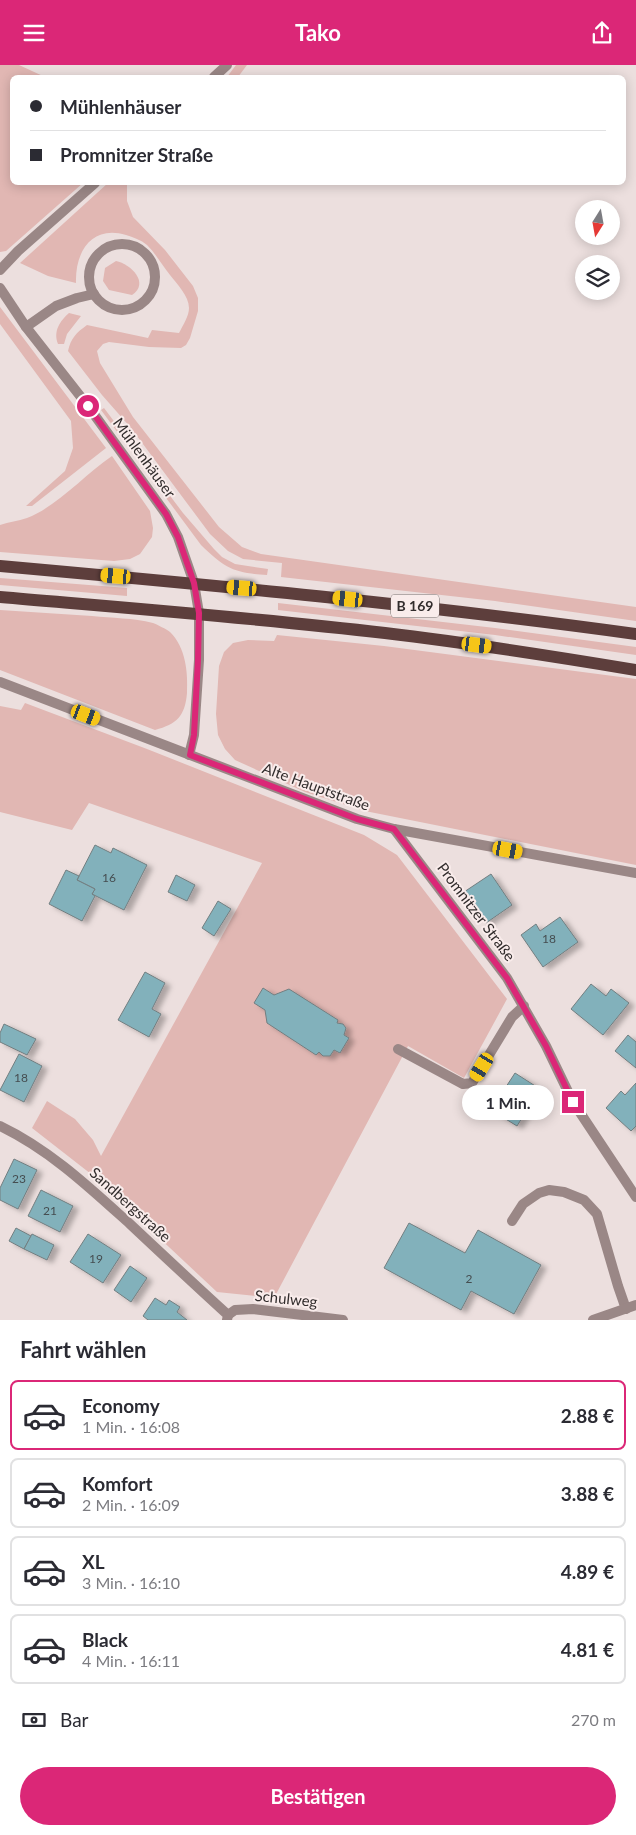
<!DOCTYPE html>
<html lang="de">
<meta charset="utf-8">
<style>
:root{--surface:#fff;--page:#f2f2f3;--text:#2b2b33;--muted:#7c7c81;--line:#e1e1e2;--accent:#db2777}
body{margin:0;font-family:Lato,sans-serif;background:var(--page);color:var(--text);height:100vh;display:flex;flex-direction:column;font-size:19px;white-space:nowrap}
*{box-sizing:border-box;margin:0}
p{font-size:16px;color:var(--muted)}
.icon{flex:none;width:28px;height:28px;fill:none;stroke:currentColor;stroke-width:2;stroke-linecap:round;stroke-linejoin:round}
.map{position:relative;height:1255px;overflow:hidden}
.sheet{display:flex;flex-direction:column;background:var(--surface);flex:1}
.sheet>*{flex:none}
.hud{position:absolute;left:10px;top:10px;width:616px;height:110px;border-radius:8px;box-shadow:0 2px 12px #0003;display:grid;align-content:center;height:110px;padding:0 20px;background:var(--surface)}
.needle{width:32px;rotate:191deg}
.buttons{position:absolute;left:575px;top:135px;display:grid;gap:10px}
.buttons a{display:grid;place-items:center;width:45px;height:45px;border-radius:50%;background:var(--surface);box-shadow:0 2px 12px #0003;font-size:25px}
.end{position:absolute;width:22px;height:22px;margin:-11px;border:6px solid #db2777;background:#fff;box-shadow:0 0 0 2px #fff}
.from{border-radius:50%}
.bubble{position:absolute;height:35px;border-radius:18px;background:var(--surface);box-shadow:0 2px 12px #0003;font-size:16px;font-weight:700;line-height:35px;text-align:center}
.car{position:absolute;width:15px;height:30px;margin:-15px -8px;border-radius:6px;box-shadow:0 0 4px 1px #0007;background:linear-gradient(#f5c518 24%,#345 0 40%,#f5c518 0 76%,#345 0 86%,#f5c518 0)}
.hud b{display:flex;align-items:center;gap:18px;height:48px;font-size:19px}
.hud b+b{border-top:1px solid var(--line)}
.hud i{width:12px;height:12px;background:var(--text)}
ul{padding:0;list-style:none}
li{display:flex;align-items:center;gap:15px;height:70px;margin:0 10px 8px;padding:0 10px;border:2px solid var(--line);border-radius:8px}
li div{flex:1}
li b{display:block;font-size:19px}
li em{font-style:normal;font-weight:700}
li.on{border-color:var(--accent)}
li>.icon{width:45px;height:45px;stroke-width:1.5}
h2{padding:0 20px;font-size:22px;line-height:60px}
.pay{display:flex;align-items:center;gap:12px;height:55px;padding:0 20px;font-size:19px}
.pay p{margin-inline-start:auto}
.primary-button{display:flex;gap:10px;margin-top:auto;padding:10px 20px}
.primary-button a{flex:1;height:58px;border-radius:30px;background:var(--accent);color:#fff;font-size:20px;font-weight:700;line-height:58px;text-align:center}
header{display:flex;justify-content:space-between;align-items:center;height:65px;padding:0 20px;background:var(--accent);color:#fff;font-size:22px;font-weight:700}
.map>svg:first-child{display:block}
.green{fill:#e1b7b3}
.building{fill:#82b1bb;stroke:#727e80;filter:url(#shadow)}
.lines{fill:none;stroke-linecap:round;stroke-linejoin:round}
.lane{stroke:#9a8786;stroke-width:10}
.street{stroke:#9a8786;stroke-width:10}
.primary{stroke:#5d3e3c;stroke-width:12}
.route{stroke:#db2777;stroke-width:6}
.labels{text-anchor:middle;stroke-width:4;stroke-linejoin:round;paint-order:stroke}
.number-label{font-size:12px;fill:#454d50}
.shield{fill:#f9eceb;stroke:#6d6665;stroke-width:1}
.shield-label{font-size:14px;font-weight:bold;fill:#312c2c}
.street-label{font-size:15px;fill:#312c2c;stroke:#f9eceb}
</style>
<header><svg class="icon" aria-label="menu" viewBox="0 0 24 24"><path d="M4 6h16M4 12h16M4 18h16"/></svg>Tako<svg class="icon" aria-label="share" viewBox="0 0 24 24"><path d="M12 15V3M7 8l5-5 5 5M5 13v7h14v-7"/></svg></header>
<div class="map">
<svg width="636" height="1255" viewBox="0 0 636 1255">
<defs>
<filter id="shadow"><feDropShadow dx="5.5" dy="3" stdDeviation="2.5" flood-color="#0004"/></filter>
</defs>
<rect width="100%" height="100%" fill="#ecdfde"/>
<!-- green -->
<g class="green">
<path d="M 0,0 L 19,0 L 45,12 L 12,12 L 12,118 L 83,118 L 6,186 L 0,187 Z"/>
<path d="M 236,0 L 247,0 L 238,12 L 227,12 Z"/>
<path d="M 108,118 L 127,118 L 127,136 L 133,152 L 165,185 L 193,221 L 198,233 L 198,246 L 190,273 L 186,280 L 181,283 L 149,282 L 109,277 L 103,279 L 97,286 L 100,298 L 133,352 L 219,462 L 242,482 L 261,489 L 636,542 L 636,556 L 495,536 L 281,512 L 282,498 L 243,494 L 228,486 L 210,469 L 131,363 L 102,330 L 68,286 C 71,273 76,268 87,260 L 148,273 L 152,265 L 179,268 C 183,260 189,251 189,243 C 189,231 177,219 170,210 C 162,200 156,189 147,180 C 141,175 133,172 126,170 C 92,160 75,186 76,218 L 48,211 L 20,198 Z"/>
<path d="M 116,196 C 131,199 150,218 132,230 L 109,225 L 103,216 L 105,203 Z"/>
<path d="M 0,242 L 106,383 L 32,441 L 26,441 L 65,406 L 73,383 L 71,356 L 0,259 Z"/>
<path d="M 69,248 L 81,251 L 67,269 L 64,279 L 58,279 C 53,266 60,256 69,248 Z"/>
<path d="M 104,343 L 183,448 L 214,484 L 222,492 L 235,499 L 268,504 L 267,510 C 233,508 225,503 201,480 L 101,345 Z"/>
<path d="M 112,391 L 150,446 L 153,463 L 152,472 L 140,489 L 130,494 L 114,496 L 0,487 L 0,460 C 9,457 18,456 27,453 C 58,441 84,410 112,391 Z"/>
<path d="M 0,513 L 127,523 L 127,531 L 0,520 Z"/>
<path d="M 278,538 L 495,563 L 636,582 L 636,590 L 495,570 L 278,545 Z"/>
<path d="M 0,545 C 31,547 61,549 92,551 C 112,553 133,553 153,558 C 158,560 166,564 170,567 C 186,583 188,607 187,628 C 185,651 177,659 155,665 L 0,605 Z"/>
<path d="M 277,570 L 384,581 L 636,614 L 636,800 L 365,746 L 305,727 L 235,695 L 225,684 L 218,670 L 216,649 L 219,601 L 224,587 L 233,578 L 248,575 L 274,576 Z"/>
<path d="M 25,638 L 147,684 L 364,770 L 397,790 L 507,934 L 464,1013 L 408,981 L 274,1233 L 217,1227 L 91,1109 L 32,1063 L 47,1036 L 75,1054 L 93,1075 L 101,1091 L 262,798 L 89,738 L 72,765 L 0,747 L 0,641 L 21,645 Z"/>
</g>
<!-- building -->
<g class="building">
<path d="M 95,780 L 111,788 L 113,783 L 147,800 L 124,845 L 92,829 L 95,824 L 77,815 Z"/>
<path d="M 66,805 L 79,811 L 77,815 L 95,824 L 92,829 L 95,831 L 82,856 L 49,839 Z"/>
<path d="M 491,809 L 512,840 L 486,858 L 464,827 Z"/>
<path d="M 176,810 L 195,820 L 187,836 L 168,827 Z"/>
<path d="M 218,836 L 231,844 L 214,871 L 202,863 Z"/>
<path d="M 560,852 L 578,877 L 543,902 L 521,870 L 536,859 L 540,866 Z"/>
<path d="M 145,907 L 165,918 L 152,944 L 161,949 L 149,972 L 118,955 Z"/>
<path d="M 591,919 L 606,931 L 611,924 L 629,938 L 603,970 L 571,944 Z"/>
<path d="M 263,923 L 274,930 L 289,924 L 338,955 L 337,958 L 343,959 L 346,963 L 344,970 L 349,973 L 340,988 L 334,985 L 330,991 L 323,991 L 319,987 L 316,990 L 267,958 L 265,945 L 254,938 Z"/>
<path d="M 4,959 L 36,974 L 27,990 L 0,977 L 0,968 Z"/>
<path d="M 628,970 L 636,977 L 636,1003 L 615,986 Z"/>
<path d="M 19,989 L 42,1001 L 24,1037 L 0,1025 Z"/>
<path d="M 515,1008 L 540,1024 L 517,1061 L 491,1045 Z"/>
<path d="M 636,1018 L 636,1061 L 631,1066 L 606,1043 L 621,1026 L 625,1030 Z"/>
<path d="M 14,1094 L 37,1105 L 18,1144 L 0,1135 L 0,1123 Z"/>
<path d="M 41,1125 L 73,1141 L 60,1167 L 28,1151 Z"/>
<path d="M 409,1158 L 465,1188 L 478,1165 L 541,1200 L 514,1249 L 471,1226 L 461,1245 L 384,1203 Z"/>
<path d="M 16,1163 L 31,1171 L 24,1184 L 9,1176 Z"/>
<path d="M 32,1169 L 54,1180 L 47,1195 L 24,1184 Z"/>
<path d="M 88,1169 L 121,1190 L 103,1218 L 70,1197 Z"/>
<path d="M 130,1201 L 147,1213 L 131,1237 L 114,1225 Z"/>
<path d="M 155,1233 L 166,1240 L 169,1235 L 180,1242 L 177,1247 L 187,1255 L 148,1255 L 143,1251 Z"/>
</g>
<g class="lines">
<!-- lane -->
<g class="lane">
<circle cx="122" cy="212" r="33"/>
<path d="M 26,262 L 56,241 L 77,233 L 94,229"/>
<path d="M 398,984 L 463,1019 L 472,1018 L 512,952 L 524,941"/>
<path d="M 512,1156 L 523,1139 L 539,1128 L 549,1125 L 564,1127 L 584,1135 L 597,1149 L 618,1221 L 626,1244"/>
</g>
<!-- street -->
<g class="street">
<path d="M 214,12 L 227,0"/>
<path d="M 0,205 L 18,186 L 95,118"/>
<path d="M 0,223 L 26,262 L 88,341 L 166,449 L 178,472 L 194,518 L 199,548 L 199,595 L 194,670 L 189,690"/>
<path d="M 0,617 L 357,754 L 394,764 L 636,808"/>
<path d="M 394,764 L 507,913 L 546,981 L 573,1037 L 636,1132"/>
<path d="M 0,1061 C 50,1085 89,1122 130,1159 C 163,1190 195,1220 228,1250 L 227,1255"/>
<path d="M 228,1250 L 235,1245 L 253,1244 L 343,1255"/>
<path d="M 593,1255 L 636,1240"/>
</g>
<!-- primary -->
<g class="primary">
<path d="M 0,501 C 212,520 425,540 636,569"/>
<path d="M 0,532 C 128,543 257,553 385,568 C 469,578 552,591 636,605"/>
</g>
</g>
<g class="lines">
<!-- route -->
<path class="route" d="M 88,341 L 166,449 L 178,472 L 194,518 L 199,548 L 198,595 L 194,670 L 190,690 L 357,754 L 394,764 L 507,913 L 546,981 L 573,1037"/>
</g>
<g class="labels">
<!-- number labels -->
<g class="number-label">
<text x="109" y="817">16</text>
<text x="549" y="878">18</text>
<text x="21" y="1017">18</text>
<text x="19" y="1118">23</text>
<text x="50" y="1150">21</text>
<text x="96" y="1198">19</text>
<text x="469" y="1218">2</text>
</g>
<!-- shield labels -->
<rect class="shield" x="391" y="529.5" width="48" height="23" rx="4"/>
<g class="shield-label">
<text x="415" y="546">B 169</text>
</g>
<!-- street labels -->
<g class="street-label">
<text transform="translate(144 393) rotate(54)" y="5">Mühlenhäuser</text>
<text transform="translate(316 722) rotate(20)" y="5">Alte Hauptstraße</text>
<text transform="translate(476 847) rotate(53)" y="5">Promnitzer Straße</text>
<text transform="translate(130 1140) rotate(42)" y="5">Sandbergstraße</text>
<text transform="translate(286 1234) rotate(6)" y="5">Schulweg</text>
</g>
</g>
</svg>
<div class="buttons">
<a><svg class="needle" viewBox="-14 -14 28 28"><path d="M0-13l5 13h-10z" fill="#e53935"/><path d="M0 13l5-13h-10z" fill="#7c7c81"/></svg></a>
<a><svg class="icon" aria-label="layers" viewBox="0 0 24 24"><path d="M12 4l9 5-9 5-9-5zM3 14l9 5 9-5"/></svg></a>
</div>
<i class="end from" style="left:88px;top:341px"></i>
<i class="end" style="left:573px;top:1037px"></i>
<div class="bubble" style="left:462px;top:1020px;width:92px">1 Min.</div>
<i class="car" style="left:116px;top:511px;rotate:275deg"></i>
<i class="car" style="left:242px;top:523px;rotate:275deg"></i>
<i class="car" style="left:348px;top:534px;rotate:276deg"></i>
<i class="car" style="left:477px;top:580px;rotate:97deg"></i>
<i class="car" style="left:86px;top:650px;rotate:111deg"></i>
<i class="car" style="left:508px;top:785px;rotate:100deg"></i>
<i class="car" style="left:482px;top:1002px;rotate:211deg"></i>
<div class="hud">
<b><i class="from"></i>Mühlenhäuser</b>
<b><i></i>Promnitzer Straße</b>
</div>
</div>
<section class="sheet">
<h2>Fahrt wählen</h2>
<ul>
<li class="on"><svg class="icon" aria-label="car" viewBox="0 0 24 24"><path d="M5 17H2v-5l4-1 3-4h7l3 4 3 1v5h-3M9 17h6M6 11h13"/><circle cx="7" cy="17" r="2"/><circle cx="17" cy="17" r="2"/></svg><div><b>Economy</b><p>1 Min. · 16:08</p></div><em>2.88 €</em></li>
<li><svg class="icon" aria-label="car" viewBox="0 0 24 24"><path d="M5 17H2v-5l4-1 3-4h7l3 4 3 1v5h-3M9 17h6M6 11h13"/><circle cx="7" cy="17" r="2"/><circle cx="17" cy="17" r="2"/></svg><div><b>Komfort</b><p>2 Min. · 16:09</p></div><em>3.88 €</em></li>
<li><svg class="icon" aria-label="car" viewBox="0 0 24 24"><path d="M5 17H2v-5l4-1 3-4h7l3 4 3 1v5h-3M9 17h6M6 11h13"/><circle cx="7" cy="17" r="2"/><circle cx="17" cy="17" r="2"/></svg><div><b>XL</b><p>3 Min. · 16:10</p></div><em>4.89 €</em></li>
<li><svg class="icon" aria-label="car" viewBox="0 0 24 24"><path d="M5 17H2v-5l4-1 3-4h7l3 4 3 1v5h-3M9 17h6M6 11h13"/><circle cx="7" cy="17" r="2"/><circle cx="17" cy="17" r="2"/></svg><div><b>Black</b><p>4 Min. · 16:11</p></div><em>4.81 €</em></li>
</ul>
<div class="pay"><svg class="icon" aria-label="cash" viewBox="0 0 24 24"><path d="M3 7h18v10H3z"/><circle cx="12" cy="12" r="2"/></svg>Bar<p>270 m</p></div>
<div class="primary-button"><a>Bestätigen</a></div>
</section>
